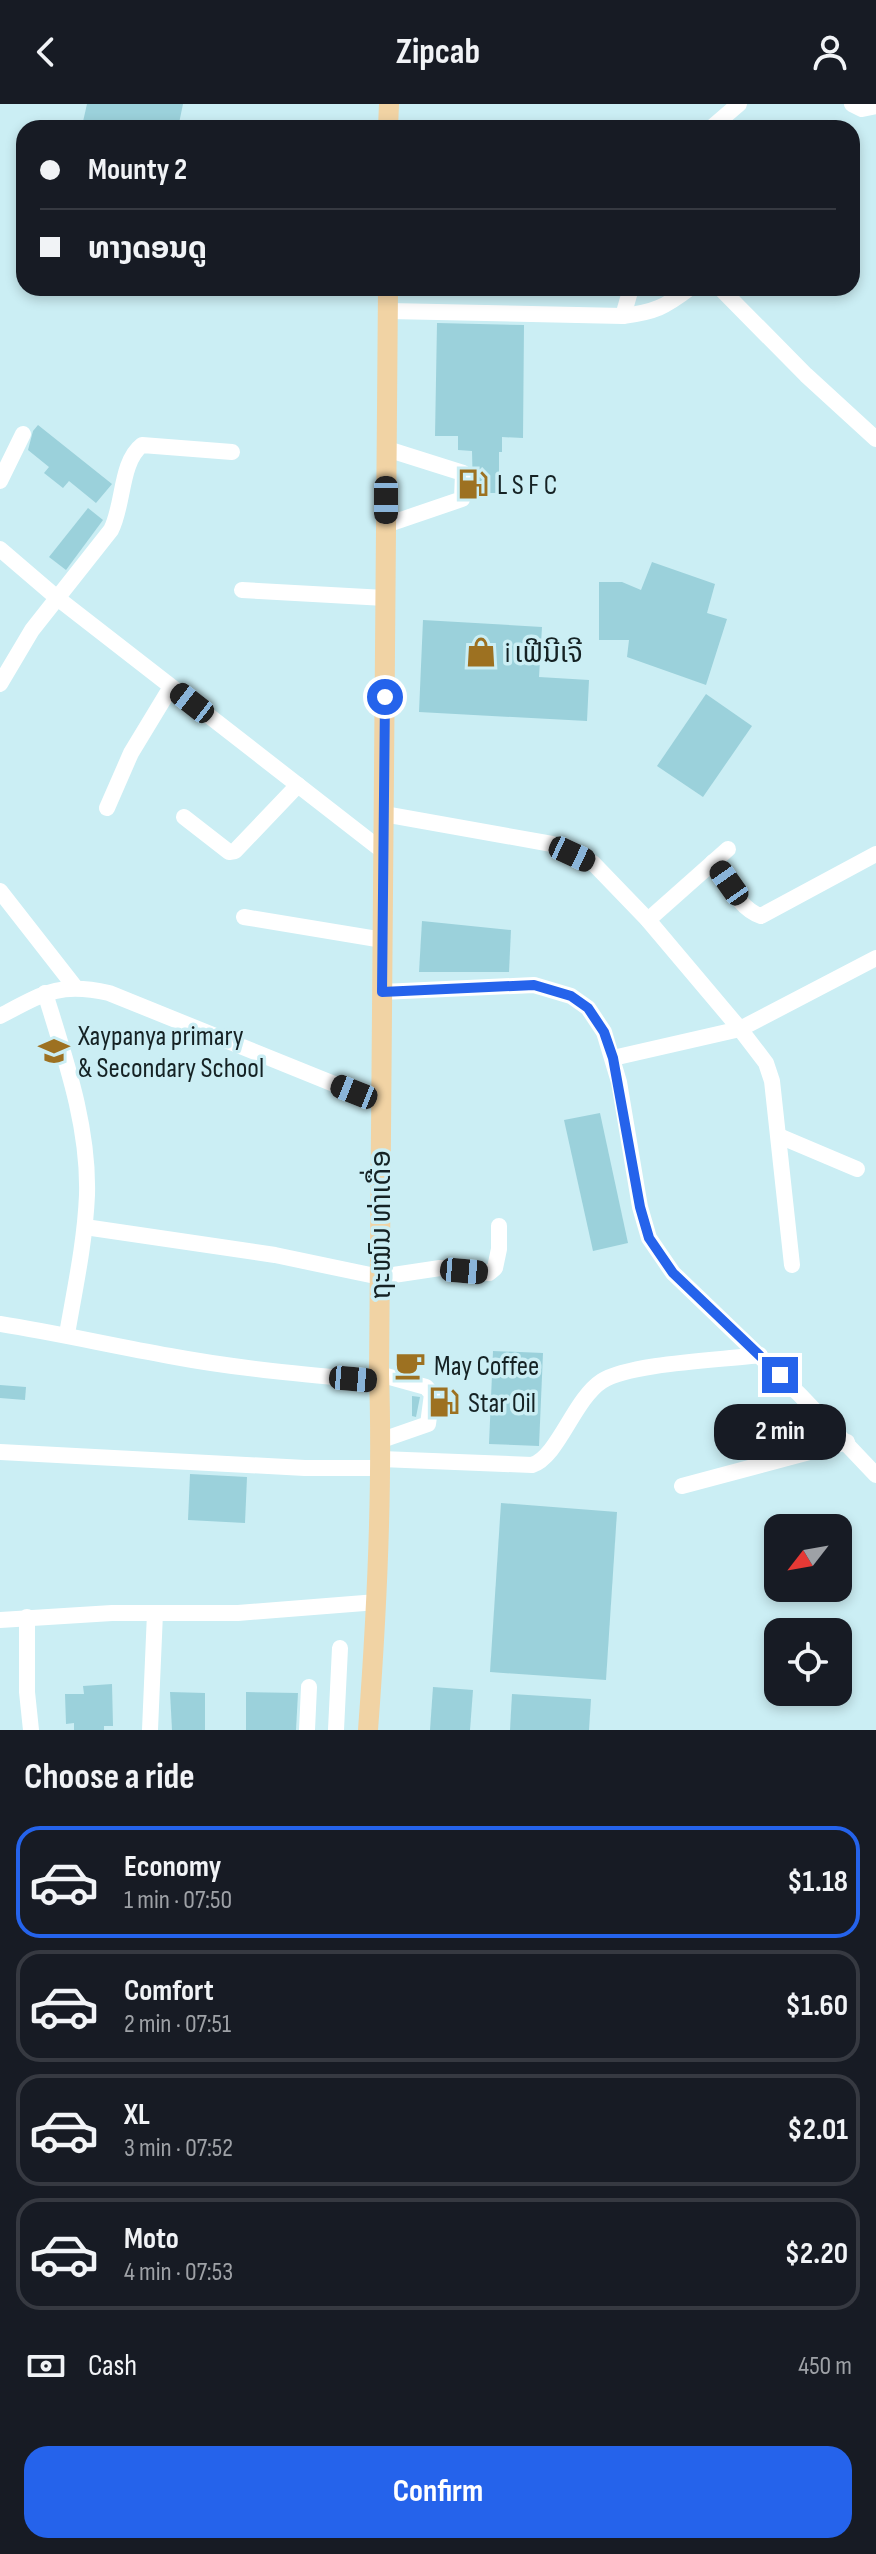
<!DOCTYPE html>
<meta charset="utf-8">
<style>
:root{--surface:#171b24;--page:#242831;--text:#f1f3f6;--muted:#9ea1a6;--line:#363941;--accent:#2563eb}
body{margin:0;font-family:"Sofia Sans Condensed","Noto Sans Lao",sans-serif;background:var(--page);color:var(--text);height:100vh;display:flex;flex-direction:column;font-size:30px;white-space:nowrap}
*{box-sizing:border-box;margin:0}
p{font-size:26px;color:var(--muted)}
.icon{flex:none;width:44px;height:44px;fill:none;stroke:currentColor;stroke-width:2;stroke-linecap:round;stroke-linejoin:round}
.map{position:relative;height:1626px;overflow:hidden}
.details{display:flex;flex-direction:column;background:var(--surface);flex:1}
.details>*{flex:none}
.hud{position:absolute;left:16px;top:16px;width:844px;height:176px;border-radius:24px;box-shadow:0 4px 12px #0003;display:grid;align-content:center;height:176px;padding:0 24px;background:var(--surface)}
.needle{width:52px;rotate:239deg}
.fabs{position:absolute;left:764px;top:1410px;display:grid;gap:16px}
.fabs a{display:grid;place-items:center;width:88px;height:88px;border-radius:16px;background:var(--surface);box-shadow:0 4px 12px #0003;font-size:40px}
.end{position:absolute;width:36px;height:36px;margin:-18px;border:10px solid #2563eb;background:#fff;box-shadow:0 0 0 4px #fff}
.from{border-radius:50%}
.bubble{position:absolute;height:56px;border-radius:24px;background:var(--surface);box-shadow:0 4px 12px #0003;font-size:26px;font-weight:700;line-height:56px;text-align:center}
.car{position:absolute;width:24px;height:48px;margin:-24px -12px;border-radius:10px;box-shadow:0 0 6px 2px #0007;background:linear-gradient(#222 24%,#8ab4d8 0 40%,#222 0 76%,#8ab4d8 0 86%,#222 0)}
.hud b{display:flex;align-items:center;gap:28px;height:76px;font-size:30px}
.hud b+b{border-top:2px solid var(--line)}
.hud i{width:20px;height:20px;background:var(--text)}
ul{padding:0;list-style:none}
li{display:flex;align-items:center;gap:24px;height:112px;margin:0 16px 12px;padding:0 8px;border:4px solid var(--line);border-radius:24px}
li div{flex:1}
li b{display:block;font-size:30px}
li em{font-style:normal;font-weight:700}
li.active{border-color:var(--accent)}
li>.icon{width:72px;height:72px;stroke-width:1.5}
h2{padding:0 24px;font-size:36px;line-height:96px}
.pay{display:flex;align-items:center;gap:20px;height:88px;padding:0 24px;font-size:30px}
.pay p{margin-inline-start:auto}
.primary-button{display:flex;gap:16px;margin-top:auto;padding:16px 24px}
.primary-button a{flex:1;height:92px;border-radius:24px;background:var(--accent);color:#fff;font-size:32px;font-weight:700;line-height:92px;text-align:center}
header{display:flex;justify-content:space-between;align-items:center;height:104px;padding:0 24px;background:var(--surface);font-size:36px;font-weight:700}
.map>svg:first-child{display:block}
.building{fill:#9bd1db}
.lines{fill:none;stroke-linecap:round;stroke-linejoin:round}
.minor{stroke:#fff;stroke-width:16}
.major{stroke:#f1d3a4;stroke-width:20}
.route{stroke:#2563eb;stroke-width:10}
.labels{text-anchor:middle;stroke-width:7;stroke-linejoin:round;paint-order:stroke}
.poi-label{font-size:28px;fill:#152224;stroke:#cbeef4;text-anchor:start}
.street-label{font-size:28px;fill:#152224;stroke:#cbeef4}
</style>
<header><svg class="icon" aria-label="back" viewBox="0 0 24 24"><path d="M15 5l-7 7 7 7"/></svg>Zipcab<svg class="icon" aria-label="person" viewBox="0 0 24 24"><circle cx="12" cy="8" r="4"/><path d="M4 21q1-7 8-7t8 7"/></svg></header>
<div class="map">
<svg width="876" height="1626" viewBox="0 0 876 1626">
<rect width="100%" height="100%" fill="#cbeef4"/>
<!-- building -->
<g class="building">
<path d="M 87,0 L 183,0 L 178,24 L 94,24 L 82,22 Z"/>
<path d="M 437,219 L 524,221 L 523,334 L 502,333 L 502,348 L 499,348 L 499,389 L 473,389 L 472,347 L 458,346 L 458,332 L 435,332 Z"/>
<path d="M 38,321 L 112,380 L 96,399 L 69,377 L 63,384 L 44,369 L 49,363 L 28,346 L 33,327 Z"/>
<path d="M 88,404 L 103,416 L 66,466 L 49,453 Z"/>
<path d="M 652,458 L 715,480 L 707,509 L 727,515 L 706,581 L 627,553 L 629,536 L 599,536 L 599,478 L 622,478 L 641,486 Z"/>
<path d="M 423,516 L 542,523 L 539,573 L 589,576 L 587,617 L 419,608 Z"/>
<path d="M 706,590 L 752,622 L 703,693 L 657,662 Z"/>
<path d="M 422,817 L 511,826 L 509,868 L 419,868 Z"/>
<path d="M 600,1009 L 628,1139 L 593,1147 L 564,1016 Z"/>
<path d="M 493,1247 L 543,1249 L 539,1342 L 489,1340 Z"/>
<path d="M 0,1281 L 26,1283 L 25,1296 L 0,1294 Z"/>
<path d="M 412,1292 L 420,1293 L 416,1313 L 412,1312 Z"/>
<path d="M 190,1370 L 247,1373 L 245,1419 L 188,1416 Z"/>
<path d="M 501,1399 L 617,1408 L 606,1576 L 490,1568 Z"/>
<path d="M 112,1580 L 113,1622 L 104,1622 L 104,1626 L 74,1626 L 74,1619 L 66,1620 L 65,1590 L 84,1590 L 83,1582 Z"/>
<path d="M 433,1583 L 473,1586 L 470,1626 L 430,1626 Z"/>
<path d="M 170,1588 L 205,1589 L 205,1626 L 172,1626 Z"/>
<path d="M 246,1588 L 298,1589 L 296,1626 L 246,1626 Z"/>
<path d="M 512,1590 L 591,1595 L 589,1626 L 510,1626 Z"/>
</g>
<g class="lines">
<!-- minor -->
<g class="minor">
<path d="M 852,0 L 862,5 L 876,2"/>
<path d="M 711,24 L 739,0"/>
<path d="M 720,184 L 806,271 L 876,335"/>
<path d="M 389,207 L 623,212 C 655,208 665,203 690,184"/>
<path d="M 623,212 L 631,184"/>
<path d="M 0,377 L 23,330"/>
<path d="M 386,421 L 462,395 L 463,369 L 387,345"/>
<path d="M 0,445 L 56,493 L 384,748"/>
<path d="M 242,486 L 385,494"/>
<path d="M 0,580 L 32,526 L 111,426 C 124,401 120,358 142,341 L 232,348"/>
<path d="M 107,704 L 131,649 L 171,583"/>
<path d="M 384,710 L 552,740 L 593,759 L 648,816 L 740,925 L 766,959 L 772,977 L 792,1161"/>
<path d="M 184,713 L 229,748 L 235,747 L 298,681"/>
<path d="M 713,758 C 725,775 740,806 761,812 L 876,750"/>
<path d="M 0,787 L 75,883"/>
<path d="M 244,813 L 383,836"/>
<path d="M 648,816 L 728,745"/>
<path d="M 382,888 L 534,881 L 571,892 L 588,904 L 604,928 L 619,978 L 640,1103 L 649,1134 L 673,1169 L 800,1291 L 876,1371"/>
<path d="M 45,889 C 65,954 89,1022 87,1091 C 85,1138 75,1184 67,1230"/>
<path d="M 0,912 C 44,889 59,878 109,889 L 381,999"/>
<path d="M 613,954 L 740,925 L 876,854"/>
<path d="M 779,1032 L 857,1065"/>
<path d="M 85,1123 L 275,1151 L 380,1173 L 440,1164 L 489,1169 L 495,1164 L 499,1145 L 499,1122"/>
<path d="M 0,1220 C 57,1229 113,1242 170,1252 C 239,1265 309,1271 379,1277"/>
<path d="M 379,1270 L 426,1283 L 432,1290 L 428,1320 L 382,1336"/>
<path d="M 0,1348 L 305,1364 L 381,1364"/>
<path d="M 381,1355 L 532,1361 C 558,1353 574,1295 602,1277 C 631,1259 723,1256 760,1251"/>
<path d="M 682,1382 L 847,1338"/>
<path d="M 27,1513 L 27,1588 L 31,1626"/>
<path d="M 0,1516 L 112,1509 L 238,1509 L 377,1498"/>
<path d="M 150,1626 L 155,1509"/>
<path d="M 307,1626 L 309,1583"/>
<path d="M 336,1626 L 340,1544"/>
</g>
<!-- major -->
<g class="major">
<path d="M 388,24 L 389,0"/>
<path d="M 368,1626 C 377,1507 383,1389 379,1270 L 388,184"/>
</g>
</g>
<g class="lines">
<!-- route -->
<path class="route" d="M 385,593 L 382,888 L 534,881 L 571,892 L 588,904 L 604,928 L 613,954 L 640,1103 L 649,1134 L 673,1169 L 780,1271"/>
</g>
<!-- icons -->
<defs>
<g id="fuel-bare" transform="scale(2.4)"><path d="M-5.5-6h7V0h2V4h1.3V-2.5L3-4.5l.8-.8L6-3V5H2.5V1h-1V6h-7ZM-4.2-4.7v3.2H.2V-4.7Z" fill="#9d7121" stroke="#cbeef4" stroke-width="2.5" paint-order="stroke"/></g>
<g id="shop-bare" transform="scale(2.4)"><path d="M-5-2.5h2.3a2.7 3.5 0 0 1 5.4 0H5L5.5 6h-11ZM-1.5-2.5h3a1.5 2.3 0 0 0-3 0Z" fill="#9d7121" stroke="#cbeef4" stroke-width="2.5" paint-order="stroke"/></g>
<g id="school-bare" transform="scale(2.4)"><path d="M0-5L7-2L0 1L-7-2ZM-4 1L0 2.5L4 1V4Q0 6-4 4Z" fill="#9d7121" stroke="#cbeef4" stroke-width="2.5" paint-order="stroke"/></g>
<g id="cafe-bare" transform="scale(2.4)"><path d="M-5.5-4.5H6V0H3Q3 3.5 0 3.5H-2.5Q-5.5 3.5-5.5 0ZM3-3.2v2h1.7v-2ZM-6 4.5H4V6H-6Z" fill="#9d7121" stroke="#cbeef4" stroke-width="2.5" paint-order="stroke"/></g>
</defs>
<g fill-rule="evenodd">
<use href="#fuel-bare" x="473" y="380"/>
<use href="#shop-bare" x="481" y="548"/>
<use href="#school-bare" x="54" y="947"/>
<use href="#cafe-bare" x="410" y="1261"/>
<use href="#fuel-bare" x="444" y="1298"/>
</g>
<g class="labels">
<!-- poi labels -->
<g class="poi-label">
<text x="497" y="390">L S F C</text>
<text x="505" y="558">i ເຟີນີເຈີ</text>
<text x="78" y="941">Xaypanya primary<tspan x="78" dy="32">&amp; Secondary School</tspan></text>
<text x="434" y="1271">May Coffee</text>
<text x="468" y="1308">Star Oil</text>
</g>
<!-- street labels -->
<g class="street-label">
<text transform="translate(380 1121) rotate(-90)" y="10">ຖະໝົນ ທ່າເດື່ອ</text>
</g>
</g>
</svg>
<div class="fabs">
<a><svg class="needle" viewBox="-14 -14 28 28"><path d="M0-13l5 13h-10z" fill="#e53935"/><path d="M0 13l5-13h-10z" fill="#9ea1a6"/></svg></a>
<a><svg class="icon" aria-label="locate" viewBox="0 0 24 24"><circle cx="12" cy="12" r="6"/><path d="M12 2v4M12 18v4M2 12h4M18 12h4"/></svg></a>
</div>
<i class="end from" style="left:385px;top:593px"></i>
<i class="end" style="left:780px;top:1271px"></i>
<div class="bubble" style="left:714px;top:1300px;width:132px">2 min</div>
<i class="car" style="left:386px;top:396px;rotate:180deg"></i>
<i class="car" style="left:192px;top:599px;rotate:308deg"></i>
<i class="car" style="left:572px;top:750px;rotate:115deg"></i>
<i class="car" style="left:729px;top:779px;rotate:325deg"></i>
<i class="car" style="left:354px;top:988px;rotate:292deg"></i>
<i class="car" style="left:464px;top:1167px;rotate:95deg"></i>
<i class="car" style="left:353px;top:1275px;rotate:95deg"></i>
<div class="hud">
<b><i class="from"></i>Mounty 2</b>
<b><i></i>ທາງດອນດູ</b>
</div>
</div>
<section class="details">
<h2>Choose a ride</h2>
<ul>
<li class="active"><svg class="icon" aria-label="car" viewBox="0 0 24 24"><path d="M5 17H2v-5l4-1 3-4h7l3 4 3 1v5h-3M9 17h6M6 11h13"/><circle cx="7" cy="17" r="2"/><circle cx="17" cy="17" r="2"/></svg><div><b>Economy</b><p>1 min · 07:50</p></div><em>$1.18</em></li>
<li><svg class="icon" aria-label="car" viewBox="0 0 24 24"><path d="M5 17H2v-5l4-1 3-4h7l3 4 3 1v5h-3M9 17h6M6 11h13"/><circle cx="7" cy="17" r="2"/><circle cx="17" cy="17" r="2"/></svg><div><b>Comfort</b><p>2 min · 07:51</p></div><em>$1.60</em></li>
<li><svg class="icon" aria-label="car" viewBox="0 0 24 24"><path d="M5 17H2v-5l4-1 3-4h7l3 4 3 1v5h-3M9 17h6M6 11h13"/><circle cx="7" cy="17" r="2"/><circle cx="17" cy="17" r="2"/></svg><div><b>XL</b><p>3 min · 07:52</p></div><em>$2.01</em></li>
<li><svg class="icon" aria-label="car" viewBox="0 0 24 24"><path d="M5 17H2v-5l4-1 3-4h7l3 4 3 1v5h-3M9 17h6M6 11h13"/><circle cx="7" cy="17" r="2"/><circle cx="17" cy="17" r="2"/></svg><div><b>Moto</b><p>4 min · 07:53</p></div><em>$2.20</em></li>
</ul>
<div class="pay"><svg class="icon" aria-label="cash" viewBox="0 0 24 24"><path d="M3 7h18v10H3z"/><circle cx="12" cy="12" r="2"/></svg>Cash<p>450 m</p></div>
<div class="primary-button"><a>Confirm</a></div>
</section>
